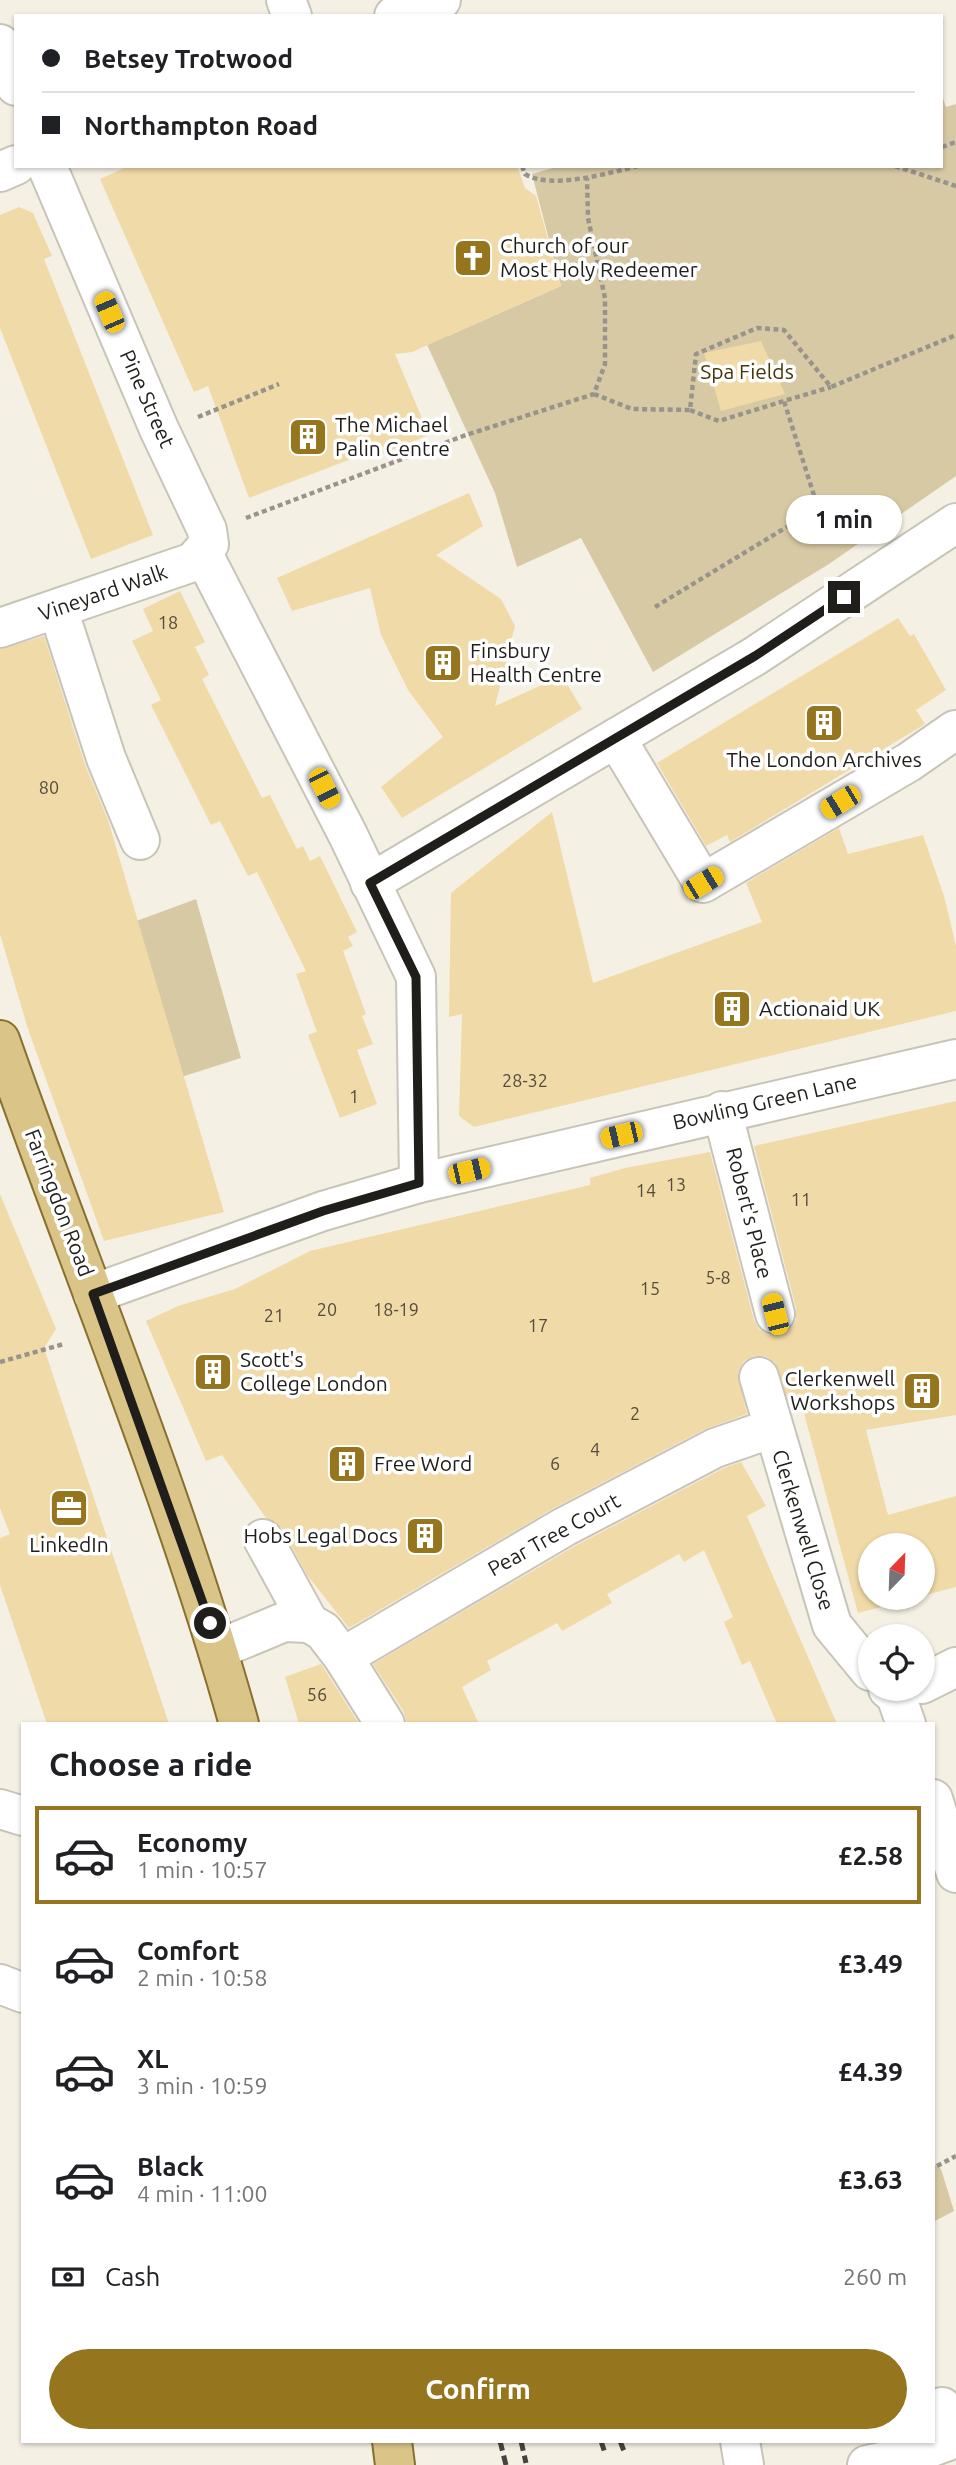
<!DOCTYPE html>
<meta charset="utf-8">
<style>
:root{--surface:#fff;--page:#f2f2f2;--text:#202124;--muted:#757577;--line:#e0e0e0;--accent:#95761e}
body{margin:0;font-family:Ubuntu,sans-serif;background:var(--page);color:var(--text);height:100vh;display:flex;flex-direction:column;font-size:26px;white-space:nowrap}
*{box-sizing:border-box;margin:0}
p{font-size:23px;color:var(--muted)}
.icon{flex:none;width:38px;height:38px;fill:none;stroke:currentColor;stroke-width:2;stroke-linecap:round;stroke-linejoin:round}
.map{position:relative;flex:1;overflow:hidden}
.drawer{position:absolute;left:21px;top:1722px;width:914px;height:721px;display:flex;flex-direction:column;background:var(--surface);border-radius:0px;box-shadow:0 2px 5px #0004}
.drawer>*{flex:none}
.guide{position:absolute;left:14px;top:14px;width:929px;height:154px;border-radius:0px;box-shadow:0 2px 5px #0004;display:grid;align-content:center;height:154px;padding:0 28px;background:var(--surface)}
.needle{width:46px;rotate:23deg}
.tools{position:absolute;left:858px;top:1533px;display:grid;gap:14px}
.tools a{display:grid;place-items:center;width:77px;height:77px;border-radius:50%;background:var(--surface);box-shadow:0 2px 5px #0004;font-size:35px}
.end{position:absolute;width:32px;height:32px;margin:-16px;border:9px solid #201e1a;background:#fff;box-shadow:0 0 0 4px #fff}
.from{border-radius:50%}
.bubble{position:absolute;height:49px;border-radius:24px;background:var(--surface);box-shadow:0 2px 5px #0004;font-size:23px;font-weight:700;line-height:49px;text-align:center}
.car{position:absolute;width:21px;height:42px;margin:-21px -10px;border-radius:9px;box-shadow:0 0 5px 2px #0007;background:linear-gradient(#f5c518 24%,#345 0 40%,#f5c518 0 76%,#345 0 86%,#f5c518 0)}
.guide b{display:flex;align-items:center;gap:24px;height:66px;font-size:26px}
.guide b+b{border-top:2px solid var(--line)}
.guide i{width:18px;height:18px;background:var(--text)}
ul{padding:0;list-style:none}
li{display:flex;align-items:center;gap:21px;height:98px;margin:0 14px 10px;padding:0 14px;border:4px solid transparent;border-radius:0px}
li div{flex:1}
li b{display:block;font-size:26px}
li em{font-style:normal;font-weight:700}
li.active{border-color:var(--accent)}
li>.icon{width:63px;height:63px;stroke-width:1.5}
h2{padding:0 28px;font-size:32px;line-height:84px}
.pay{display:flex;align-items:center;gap:18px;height:77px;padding:0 28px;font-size:26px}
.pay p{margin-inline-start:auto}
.primary-button{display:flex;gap:14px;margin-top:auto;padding:14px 28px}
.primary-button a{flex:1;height:80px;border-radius:42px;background:var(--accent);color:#fff;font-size:28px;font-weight:700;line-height:80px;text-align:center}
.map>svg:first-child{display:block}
.green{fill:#d8c9a5}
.building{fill:#f0daa7}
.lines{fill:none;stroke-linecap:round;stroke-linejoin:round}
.minor-casing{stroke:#c8c4b8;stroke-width:42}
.major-casing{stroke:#89702e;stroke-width:42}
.path{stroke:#98948c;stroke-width:4.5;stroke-dasharray:5 3.5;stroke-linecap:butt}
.minor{stroke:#fff;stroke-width:38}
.major{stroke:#dac488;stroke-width:38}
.rail{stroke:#47443f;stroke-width:5;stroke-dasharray:10 5;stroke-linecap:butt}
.route{stroke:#201e1a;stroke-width:9}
.labels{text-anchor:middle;stroke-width:7;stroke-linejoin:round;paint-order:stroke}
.number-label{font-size:18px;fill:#544d3d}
.poi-label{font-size:21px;fill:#201e1a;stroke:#fff;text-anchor:start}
.park-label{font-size:21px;fill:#45360d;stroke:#fff}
.street-label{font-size:21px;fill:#201e1a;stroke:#fff}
</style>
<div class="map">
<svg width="956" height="2465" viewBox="0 0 956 2465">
<rect width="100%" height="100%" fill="#f5f0e4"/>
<!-- green -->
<g class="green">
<path d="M 942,96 L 946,107 L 956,104 L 956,476 L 829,564 L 653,672 L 581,538 L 517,567 L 495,493 L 423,336 L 448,336 L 561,286 L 532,174 L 560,166 L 942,166 Z"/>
<path d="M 196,899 L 241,1058 L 181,1077 L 131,923 Z"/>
<path d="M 933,2163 L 941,2169 L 954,2211 L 933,2222 Z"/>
</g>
<!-- building -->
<g class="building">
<path d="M 129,166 L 517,166 L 525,188 L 536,196 L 561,286 L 412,352 L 395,354 L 429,435 L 369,459 L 367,453 L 249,498 L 208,386 L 194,392 L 100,179 Z"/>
<path d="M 19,207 L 33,213 L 52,256 L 44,259 L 153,535 L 91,559 L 0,328 L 0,215 Z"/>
<path d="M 761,341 L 785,394 L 721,411 L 704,353 Z"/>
<path d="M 469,493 L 483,526 L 436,555 L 501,599 L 515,626 L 495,706 L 562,676 L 582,709 L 402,818 L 381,787 L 443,737 L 408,690 L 381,635 L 370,588 L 292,611 L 277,578 Z"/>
<path d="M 180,591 L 205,642 L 195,647 L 209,675 L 202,679 L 262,798 L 270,795 L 297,849 L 303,846 L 310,861 L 320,856 L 357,932 L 348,937 L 353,946 L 343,951 L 366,1014 L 362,1016 L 373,1044 L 357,1050 L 377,1104 L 340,1118 L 308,1035 L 317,1032 L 296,974 L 306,971 L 257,872 L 248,876 L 220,821 L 211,825 L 151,705 L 161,700 L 132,641 L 153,631 L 143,609 Z"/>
<path d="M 898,618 L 910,636 L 914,634 L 946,690 L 916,710 L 925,724 L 730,842 L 727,835 L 706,846 L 657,763 Z"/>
<path d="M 44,636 L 85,765 L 108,820 L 224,1212 L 104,1241 L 28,1029 L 0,934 L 0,649 Z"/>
<path d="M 552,812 L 593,983 L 762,922 L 746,883 L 839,828 L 848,854 L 923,835 L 944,896 L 956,946 L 956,1011 L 474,1127 L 459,1116 L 462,1014 L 449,1017 L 451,893 Z"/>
<path d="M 956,1101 L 956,1415 L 866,1430 L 888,1515 L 956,1496 L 956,1587 L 922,1596 L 922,1545 L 870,1545 L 870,1598 L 916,1598 L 858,1613 L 802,1406 L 791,1409 L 775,1362 L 765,1356 L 753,1356 L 743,1362 L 738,1373 L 747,1414 L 705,1429 L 554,1508 L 349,1628 L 307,1575 L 282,1528 L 266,1518 L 222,1455 L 206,1461 L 146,1321 L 178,1306 L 235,1289 L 310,1251 L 590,1185 L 590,1178 L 625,1168 L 710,1152 L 754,1320 L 759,1329 L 769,1335 L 781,1335 L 790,1330 L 796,1320 L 796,1308 L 754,1146 Z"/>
<path d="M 0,1194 L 56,1329 L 44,1348 L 169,1724 L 47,1724 L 0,1585 L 0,1538 L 10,1534 L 0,1508 Z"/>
<path d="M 741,1462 L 766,1506 L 747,1516 L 837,1724 L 777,1724 L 750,1661 L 742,1665 L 724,1622 L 733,1617 L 704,1550 L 684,1562 L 679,1554 L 607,1594 L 612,1603 L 562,1631 L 557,1623 L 487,1661 L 491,1670 L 462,1687 L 479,1724 L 407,1724 L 404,1712 L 373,1664 L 575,1546 L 724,1468 Z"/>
<path d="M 321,1664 L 325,1670 L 359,1724 L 299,1724 L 285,1677 Z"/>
</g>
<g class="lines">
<!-- minor casing -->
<g class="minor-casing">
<g id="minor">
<path d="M 286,0 L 292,16"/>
<path d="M 394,16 L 441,0"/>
<path d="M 0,44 L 16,86"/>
<path d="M 0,172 L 16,165"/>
<path d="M 203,554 L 348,835 L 416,977 L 419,1183"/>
<path d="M 58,609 L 106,758 L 140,840"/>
<path d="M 0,628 L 193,562 L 209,544 L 207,530 L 159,429 L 47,166"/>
<path d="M 616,738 L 703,883 L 909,762 L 955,730"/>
<path d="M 370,883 L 755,656 L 956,523"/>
<path d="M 722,1111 L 775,1314"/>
<path d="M 93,1294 L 323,1211 L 419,1183 L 956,1059"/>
<path d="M 759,1377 L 832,1625 L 870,1671"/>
<path d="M 263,1539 L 309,1623"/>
<path d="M 219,1649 L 284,1622 L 309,1623 L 323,1631 L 343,1657 L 385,1724"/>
<path d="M 343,1657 L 564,1527 L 715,1448 L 773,1428"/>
<path d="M 922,1684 L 956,1667"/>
<path d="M 888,1689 L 896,1696 L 906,1724"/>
<path d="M 933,1799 L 956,1873"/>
<path d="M 0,1809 L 23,1816"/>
<path d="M 0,1984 L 23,1993"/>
<path d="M 942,2407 L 947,2440"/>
<path d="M 740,2441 L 744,2465"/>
<path d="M 867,2465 L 902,2458 L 956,2438"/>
</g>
</g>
<!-- major casing -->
<g class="major-casing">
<g id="major">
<path d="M 0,1040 C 80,1268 174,1491 239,1724"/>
<path d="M 392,2441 L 395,2465"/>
</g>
</g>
<!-- path -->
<g class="path">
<path d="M 942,147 L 956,142"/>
<path d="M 522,166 L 525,174 C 550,190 610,173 638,166"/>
<path d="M 895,166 L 956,186"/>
<path d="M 594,394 L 632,409 L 690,410 L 696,354 L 757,328 L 784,330 L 831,387 L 956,335"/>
<path d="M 690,410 L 719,421 L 784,401"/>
<path d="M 198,417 L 279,384"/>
<path d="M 246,518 L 466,435 L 594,394 L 605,364 L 605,298 L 588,218 L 587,178"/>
<path d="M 655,607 L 818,508 L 784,401 L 831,387"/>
<path d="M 0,1362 L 64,1344"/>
<path d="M 937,2166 L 956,2156"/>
</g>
<!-- minor -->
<use href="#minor" class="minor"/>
<!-- major -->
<use href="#major" class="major"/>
<!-- rail -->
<g class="rail">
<path d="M 500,2441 L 506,2465"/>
<path d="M 521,2441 L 526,2463"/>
<path d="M 601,2441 L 605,2453"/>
<path d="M 620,2441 L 624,2451"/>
</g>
</g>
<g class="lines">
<!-- route -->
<path class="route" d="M 210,1623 L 93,1294 L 323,1211 L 419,1183 L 416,977 L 370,883 L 755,656 L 844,597"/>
</g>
<!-- icons -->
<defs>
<g id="church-square" transform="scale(2.0125)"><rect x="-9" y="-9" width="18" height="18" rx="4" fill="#95761e" stroke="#fff"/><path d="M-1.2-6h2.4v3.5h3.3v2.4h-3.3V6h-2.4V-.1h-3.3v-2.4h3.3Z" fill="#fff"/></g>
<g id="building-square" transform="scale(2.0125)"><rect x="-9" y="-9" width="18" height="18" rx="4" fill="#95761e" stroke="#fff"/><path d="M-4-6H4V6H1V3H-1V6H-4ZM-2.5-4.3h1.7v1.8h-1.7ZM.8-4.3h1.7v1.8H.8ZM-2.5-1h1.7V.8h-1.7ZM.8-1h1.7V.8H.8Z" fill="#fff"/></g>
<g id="office-square" transform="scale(2.0125)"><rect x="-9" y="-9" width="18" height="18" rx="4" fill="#95761e" stroke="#fff"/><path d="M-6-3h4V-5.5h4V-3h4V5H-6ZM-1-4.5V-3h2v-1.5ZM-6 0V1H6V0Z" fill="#fff"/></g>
</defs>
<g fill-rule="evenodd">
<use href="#church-square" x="473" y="258"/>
<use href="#building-square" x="308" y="437"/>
<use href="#building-square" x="443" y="663"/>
<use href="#building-square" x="824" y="723"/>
<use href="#building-square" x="732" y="1009"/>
<use href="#building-square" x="213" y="1372"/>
<use href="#building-square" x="922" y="1391"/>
<use href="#building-square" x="347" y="1464"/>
<use href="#office-square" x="69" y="1508"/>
<use href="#building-square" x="425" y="1536"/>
</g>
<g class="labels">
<!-- number labels -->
<g class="number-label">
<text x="168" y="629">18</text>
<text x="49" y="794">80</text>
<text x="525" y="1087">28-32</text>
<text x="354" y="1103">1</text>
<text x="676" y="1191">13</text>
<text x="646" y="1197">14</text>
<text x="801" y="1206">11</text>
<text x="718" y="1284">5-8</text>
<text x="650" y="1295">15</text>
<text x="327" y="1316">20</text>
<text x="396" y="1316">18-19</text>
<text x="274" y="1322">21</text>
<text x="538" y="1332">17</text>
<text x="635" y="1420">2</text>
<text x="595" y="1456">4</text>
<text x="555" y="1470">6</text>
<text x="317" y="1701">56</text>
</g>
<!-- poi labels -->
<g class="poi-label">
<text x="500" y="253">Church of our<tspan x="500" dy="24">Most Holy Redeemer</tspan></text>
<text x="335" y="432">The Michael<tspan x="335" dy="24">Palin Centre</tspan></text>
<text x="470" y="658">Finsbury<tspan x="470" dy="24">Health Centre</tspan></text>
<text x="824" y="767" text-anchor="middle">The London Archives</text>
<text x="759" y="1016">Actionaid UK</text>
<text x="240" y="1367">Scott's<tspan x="240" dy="24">College London</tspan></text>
<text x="895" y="1386" text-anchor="end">Clerkenwell<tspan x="895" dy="24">Workshops</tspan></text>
<text x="374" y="1471">Free Word</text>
<text x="398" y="1543" text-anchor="end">Hobs Legal Docs</text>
<text x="69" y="1552" text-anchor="middle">LinkedIn</text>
</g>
<!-- park labels -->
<g class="park-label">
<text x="747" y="379">Spa Fields</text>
</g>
<!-- street labels -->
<g class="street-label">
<text transform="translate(147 399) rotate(66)" y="7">Pine Street</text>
<text transform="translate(103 593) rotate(-19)" y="7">Vineyard Walk</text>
<text transform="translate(765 1102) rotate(-13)" y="7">Bowling Green Lane</text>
<text transform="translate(59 1203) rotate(69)" y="7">Farringdon Road</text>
<text transform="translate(749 1213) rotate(76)" y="7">Robert's Place</text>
<text transform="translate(803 1530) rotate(73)" y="7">Clerkenwell Close</text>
<text transform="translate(554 1535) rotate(-29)" y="7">Pear Tree Court</text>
</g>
</g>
</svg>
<div class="tools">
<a><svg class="needle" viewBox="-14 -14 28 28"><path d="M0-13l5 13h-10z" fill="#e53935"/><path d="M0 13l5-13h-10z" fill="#757577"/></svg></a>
<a><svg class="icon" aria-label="locate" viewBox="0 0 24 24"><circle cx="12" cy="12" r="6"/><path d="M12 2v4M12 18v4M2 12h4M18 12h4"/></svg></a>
</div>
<i class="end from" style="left:210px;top:1623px"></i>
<i class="end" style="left:844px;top:597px"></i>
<div class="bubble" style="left:786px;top:495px;width:116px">1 min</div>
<i class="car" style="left:109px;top:312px;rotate:337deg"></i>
<i class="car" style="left:324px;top:788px;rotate:153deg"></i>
<i class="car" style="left:840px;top:802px;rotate:239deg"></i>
<i class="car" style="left:703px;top:883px;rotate:59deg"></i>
<i class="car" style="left:621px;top:1135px;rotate:257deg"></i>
<i class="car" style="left:469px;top:1171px;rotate:77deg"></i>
<i class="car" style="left:775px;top:1314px;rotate:346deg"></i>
<div class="guide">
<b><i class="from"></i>Betsey Trotwood</b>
<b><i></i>Northampton Road</b>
</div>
<section class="drawer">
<h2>Choose a ride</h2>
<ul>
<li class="active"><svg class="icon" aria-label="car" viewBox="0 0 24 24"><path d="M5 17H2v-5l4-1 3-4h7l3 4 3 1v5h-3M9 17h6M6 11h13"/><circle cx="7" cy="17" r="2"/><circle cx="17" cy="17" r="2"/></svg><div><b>Economy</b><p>1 min · 10:57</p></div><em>£2.58</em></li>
<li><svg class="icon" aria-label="car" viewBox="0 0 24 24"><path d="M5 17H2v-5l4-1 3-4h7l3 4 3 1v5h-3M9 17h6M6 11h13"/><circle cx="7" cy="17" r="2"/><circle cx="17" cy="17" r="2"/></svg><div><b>Comfort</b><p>2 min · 10:58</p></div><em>£3.49</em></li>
<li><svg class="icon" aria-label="car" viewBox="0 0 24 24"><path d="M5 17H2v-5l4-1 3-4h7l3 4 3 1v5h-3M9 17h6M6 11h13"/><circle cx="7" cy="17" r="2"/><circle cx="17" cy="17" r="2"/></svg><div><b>XL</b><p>3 min · 10:59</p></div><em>£4.39</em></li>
<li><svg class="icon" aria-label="car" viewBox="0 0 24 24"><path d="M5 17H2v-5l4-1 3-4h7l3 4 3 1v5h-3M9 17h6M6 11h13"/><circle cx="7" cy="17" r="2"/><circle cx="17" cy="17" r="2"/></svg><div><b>Black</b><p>4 min · 11:00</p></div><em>£3.63</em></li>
</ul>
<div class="pay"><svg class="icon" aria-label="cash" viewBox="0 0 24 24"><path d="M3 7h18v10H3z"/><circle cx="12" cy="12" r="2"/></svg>Cash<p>260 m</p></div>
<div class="primary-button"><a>Confirm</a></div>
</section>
</div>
